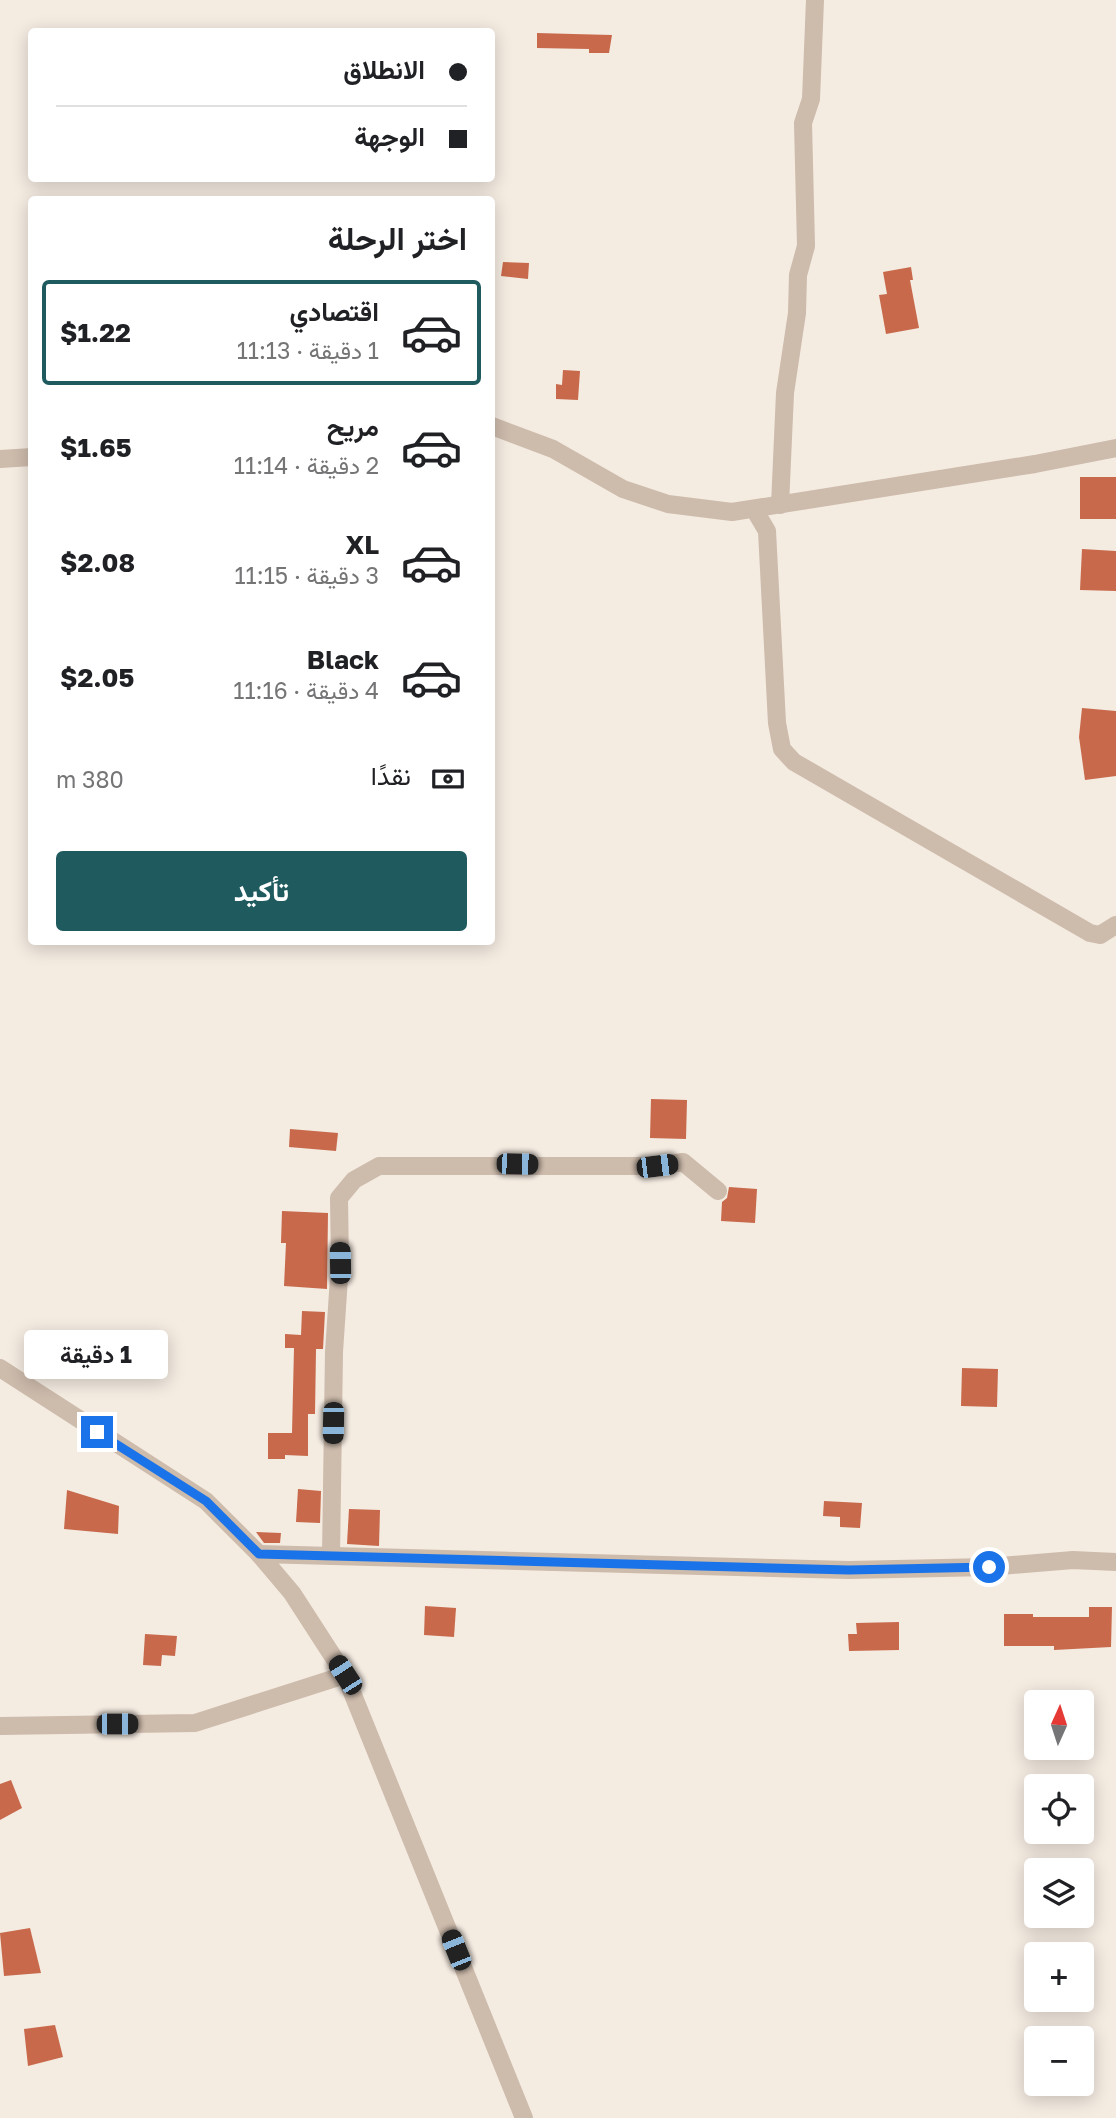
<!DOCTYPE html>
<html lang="ar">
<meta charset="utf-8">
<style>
:root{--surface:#fff;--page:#f6f6f6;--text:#202124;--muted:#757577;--line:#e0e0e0;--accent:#1f5a5e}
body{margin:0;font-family:"Golos Text",Vazirmatn,sans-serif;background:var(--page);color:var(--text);direction:rtl;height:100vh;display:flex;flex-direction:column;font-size:26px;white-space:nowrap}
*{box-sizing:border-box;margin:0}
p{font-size:23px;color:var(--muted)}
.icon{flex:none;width:38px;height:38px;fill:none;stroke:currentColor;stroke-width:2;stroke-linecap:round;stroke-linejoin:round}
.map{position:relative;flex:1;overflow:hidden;direction:ltr}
.details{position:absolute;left:28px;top:196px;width:467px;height:749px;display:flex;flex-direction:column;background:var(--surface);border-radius:7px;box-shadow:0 4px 18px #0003;direction:rtl}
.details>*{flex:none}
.banner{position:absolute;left:28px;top:28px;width:467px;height:154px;border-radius:7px;box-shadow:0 4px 18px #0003;direction:rtl;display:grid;align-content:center;height:154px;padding:0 28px;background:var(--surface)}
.needle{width:46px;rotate:3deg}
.tools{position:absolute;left:1024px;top:1690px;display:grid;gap:14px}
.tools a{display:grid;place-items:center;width:70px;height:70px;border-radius:7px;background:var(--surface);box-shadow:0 4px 18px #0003;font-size:35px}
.end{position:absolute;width:32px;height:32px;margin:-16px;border:9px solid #1a73e8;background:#fff;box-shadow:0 0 0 4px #fff}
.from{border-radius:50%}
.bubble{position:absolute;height:49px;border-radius:7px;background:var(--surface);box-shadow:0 4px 18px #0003;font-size:23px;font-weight:700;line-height:49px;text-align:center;direction:rtl}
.car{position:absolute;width:21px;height:42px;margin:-21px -10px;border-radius:9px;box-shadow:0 0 5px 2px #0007;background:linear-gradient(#222 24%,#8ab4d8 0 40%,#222 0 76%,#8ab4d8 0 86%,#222 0)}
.banner b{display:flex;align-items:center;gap:24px;height:66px;font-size:26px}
.banner b+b{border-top:2px solid var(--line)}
.banner i{width:18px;height:18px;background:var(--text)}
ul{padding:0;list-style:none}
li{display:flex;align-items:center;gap:21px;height:105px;margin:0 14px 10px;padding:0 14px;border:4px solid transparent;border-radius:7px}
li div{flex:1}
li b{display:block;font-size:26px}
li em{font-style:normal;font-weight:700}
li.active{border-color:var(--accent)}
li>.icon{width:63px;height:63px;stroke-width:1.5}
h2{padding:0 28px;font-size:32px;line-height:84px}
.pay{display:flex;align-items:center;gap:18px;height:77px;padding:0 28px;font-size:26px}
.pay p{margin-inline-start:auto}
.cta{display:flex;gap:14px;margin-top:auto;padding:14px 28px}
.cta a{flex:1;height:80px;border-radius:7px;background:var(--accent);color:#fff;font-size:28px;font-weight:700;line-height:80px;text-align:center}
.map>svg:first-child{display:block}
.building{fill:#c8694b}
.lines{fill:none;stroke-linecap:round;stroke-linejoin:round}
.minor{stroke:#cdbbac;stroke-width:18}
.route{stroke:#1a73e8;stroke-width:9}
</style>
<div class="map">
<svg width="1116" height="2118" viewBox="0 0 1116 2118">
<rect width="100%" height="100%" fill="#f4ebe1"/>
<!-- building -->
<g class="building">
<path d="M 537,33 L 573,34 L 612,35 L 609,53 L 589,53 L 589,49 L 537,48 Z"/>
<path d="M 503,262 L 529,263 L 528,279 L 501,276 Z"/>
<path d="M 911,267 L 913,280 L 910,280 L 919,328 L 886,334 L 879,295 L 887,294 L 883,272 Z"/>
<path d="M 563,370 L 580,371 L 578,400 L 556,399 L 556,384 L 562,385 Z"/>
<rect x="1080" y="477" width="36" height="42"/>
<path d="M 1082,549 L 1116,551 L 1116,591 L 1080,590 Z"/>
<path d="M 1082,708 L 1116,711 L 1116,776 L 1085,780 L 1079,737 Z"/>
<path d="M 651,1099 L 687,1100 L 686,1139 L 650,1138 Z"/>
<path d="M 290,1129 L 338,1133 L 336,1151 L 289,1147 Z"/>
<path d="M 729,1187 L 757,1189 L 755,1223 L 721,1221 L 722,1202 L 727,1198 Z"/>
<path d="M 282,1211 L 328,1213 L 327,1289 L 284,1286 L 286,1243 L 281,1243 Z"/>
<path d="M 302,1311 L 325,1312 L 323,1349 L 316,1349 L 315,1414 L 308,1414 L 308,1456 L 285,1455 L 285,1459 L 268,1459 L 268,1433 L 292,1433 L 294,1348 L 285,1348 L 285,1334 L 301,1335 Z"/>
<path d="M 962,1368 L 998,1369 L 997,1407 L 961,1406 Z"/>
<path d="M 298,1489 L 321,1491 L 320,1523 L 296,1522 Z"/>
<path d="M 67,1490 L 119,1506 L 118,1534 L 64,1529 Z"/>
<path d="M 824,1501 L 862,1503 L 860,1528 L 840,1527 L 840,1517 L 823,1516 Z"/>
<path d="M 349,1509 L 380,1510 L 379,1546 L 347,1544 Z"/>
<path d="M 256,1532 L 281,1533 L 280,1543 L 264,1543 Z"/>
<path d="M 425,1606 L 456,1608 L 454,1637 L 424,1635 Z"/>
<path d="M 1089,1607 L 1112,1607 L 1111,1647 L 1054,1650 L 1054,1646 L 1004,1646 L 1004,1614 L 1033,1614 L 1033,1617 L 1089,1617 Z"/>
<path d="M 899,1622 L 899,1650 L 849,1651 L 848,1634 L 857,1634 L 856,1623 Z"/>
<path d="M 145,1634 L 177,1636 L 175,1656 L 162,1655 L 161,1666 L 143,1665 Z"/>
<path d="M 11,1780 L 22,1808 L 0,1820 L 0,1784 Z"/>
<path d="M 30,1928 L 41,1973 L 4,1976 L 0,1933 Z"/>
<path d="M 55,2025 L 63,2057 L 28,2066 L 24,2029 Z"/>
</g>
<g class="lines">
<!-- minor -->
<g class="minor">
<path d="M 492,426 L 553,449 L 623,489 L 668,504 L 732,512 L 1035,464 L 1116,448"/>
<path d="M 0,459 L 32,457"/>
<path d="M 780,505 L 785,393 L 797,313 L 798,275 L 806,246 L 803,123 L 811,99 L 815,0"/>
<path d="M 754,509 L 767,531 L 777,723 L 782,749 L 794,762 L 1090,933 L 1100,935 L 1116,925"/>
<path d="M 0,1368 L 206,1501 L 259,1554 L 292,1593 L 345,1675 L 524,2118"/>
<path d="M 259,1554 L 849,1570 L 989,1567 L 1073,1560 L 1116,1562"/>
<path d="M 331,1556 L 334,1352 L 340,1263 L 339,1198 L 354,1180 L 379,1166 L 657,1166 L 683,1162 L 718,1191"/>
<path d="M 0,1726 L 195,1723 L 345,1675"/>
</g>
</g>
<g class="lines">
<!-- route -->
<path class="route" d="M 97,1432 L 206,1501 L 259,1554 L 849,1570 L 989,1567"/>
</g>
</svg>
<div class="tools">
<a><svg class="needle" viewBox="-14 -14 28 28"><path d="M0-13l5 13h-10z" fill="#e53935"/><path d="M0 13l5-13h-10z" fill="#757577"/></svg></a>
<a><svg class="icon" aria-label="locate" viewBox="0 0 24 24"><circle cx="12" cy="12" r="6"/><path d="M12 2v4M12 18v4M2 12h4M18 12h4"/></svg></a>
<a><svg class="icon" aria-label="layers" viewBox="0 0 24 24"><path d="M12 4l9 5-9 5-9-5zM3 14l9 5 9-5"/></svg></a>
<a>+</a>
<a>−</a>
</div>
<i class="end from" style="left:989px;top:1567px"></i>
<i class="end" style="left:97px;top:1432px"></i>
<div class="bubble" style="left:24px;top:1330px;width:144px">1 دقيقة</div>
<i class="car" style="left:517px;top:1164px;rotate:91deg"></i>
<i class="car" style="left:657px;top:1166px;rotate:83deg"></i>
<i class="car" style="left:340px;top:1263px;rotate:359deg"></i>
<i class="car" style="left:333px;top:1423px;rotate:181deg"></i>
<i class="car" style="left:345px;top:1675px;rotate:327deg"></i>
<i class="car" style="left:117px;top:1724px;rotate:90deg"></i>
<i class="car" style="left:456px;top:1950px;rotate:338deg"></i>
<div class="banner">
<b><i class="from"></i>الانطلاق</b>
<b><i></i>الوجهة</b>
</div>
<section class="details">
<h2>اختر الرحلة</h2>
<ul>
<li class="active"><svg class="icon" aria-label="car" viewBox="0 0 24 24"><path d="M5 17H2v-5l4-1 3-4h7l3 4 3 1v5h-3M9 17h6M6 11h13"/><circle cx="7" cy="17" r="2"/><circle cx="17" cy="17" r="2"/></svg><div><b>اقتصادي</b><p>1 دقيقة · 11:13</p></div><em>$1.22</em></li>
<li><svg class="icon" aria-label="car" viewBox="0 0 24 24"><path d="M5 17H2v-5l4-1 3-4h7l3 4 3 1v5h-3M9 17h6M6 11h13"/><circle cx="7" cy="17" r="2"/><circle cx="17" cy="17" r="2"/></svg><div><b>مريح</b><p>2 دقيقة · 11:14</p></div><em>$1.65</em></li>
<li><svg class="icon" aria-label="car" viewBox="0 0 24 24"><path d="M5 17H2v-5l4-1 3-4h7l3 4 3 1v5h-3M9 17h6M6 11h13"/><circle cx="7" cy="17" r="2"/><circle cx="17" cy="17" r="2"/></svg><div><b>XL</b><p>3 دقيقة · 11:15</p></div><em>$2.08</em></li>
<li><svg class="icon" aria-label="car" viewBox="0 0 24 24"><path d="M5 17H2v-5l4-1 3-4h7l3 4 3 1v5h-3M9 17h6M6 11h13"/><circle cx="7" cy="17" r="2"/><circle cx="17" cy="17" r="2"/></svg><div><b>Black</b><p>4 دقيقة · 11:16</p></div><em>$2.05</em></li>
</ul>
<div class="pay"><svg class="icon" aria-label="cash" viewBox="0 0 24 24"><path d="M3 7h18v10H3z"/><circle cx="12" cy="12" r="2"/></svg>نقدًا<p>380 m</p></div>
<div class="cta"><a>تأكيد</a></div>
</section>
</div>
